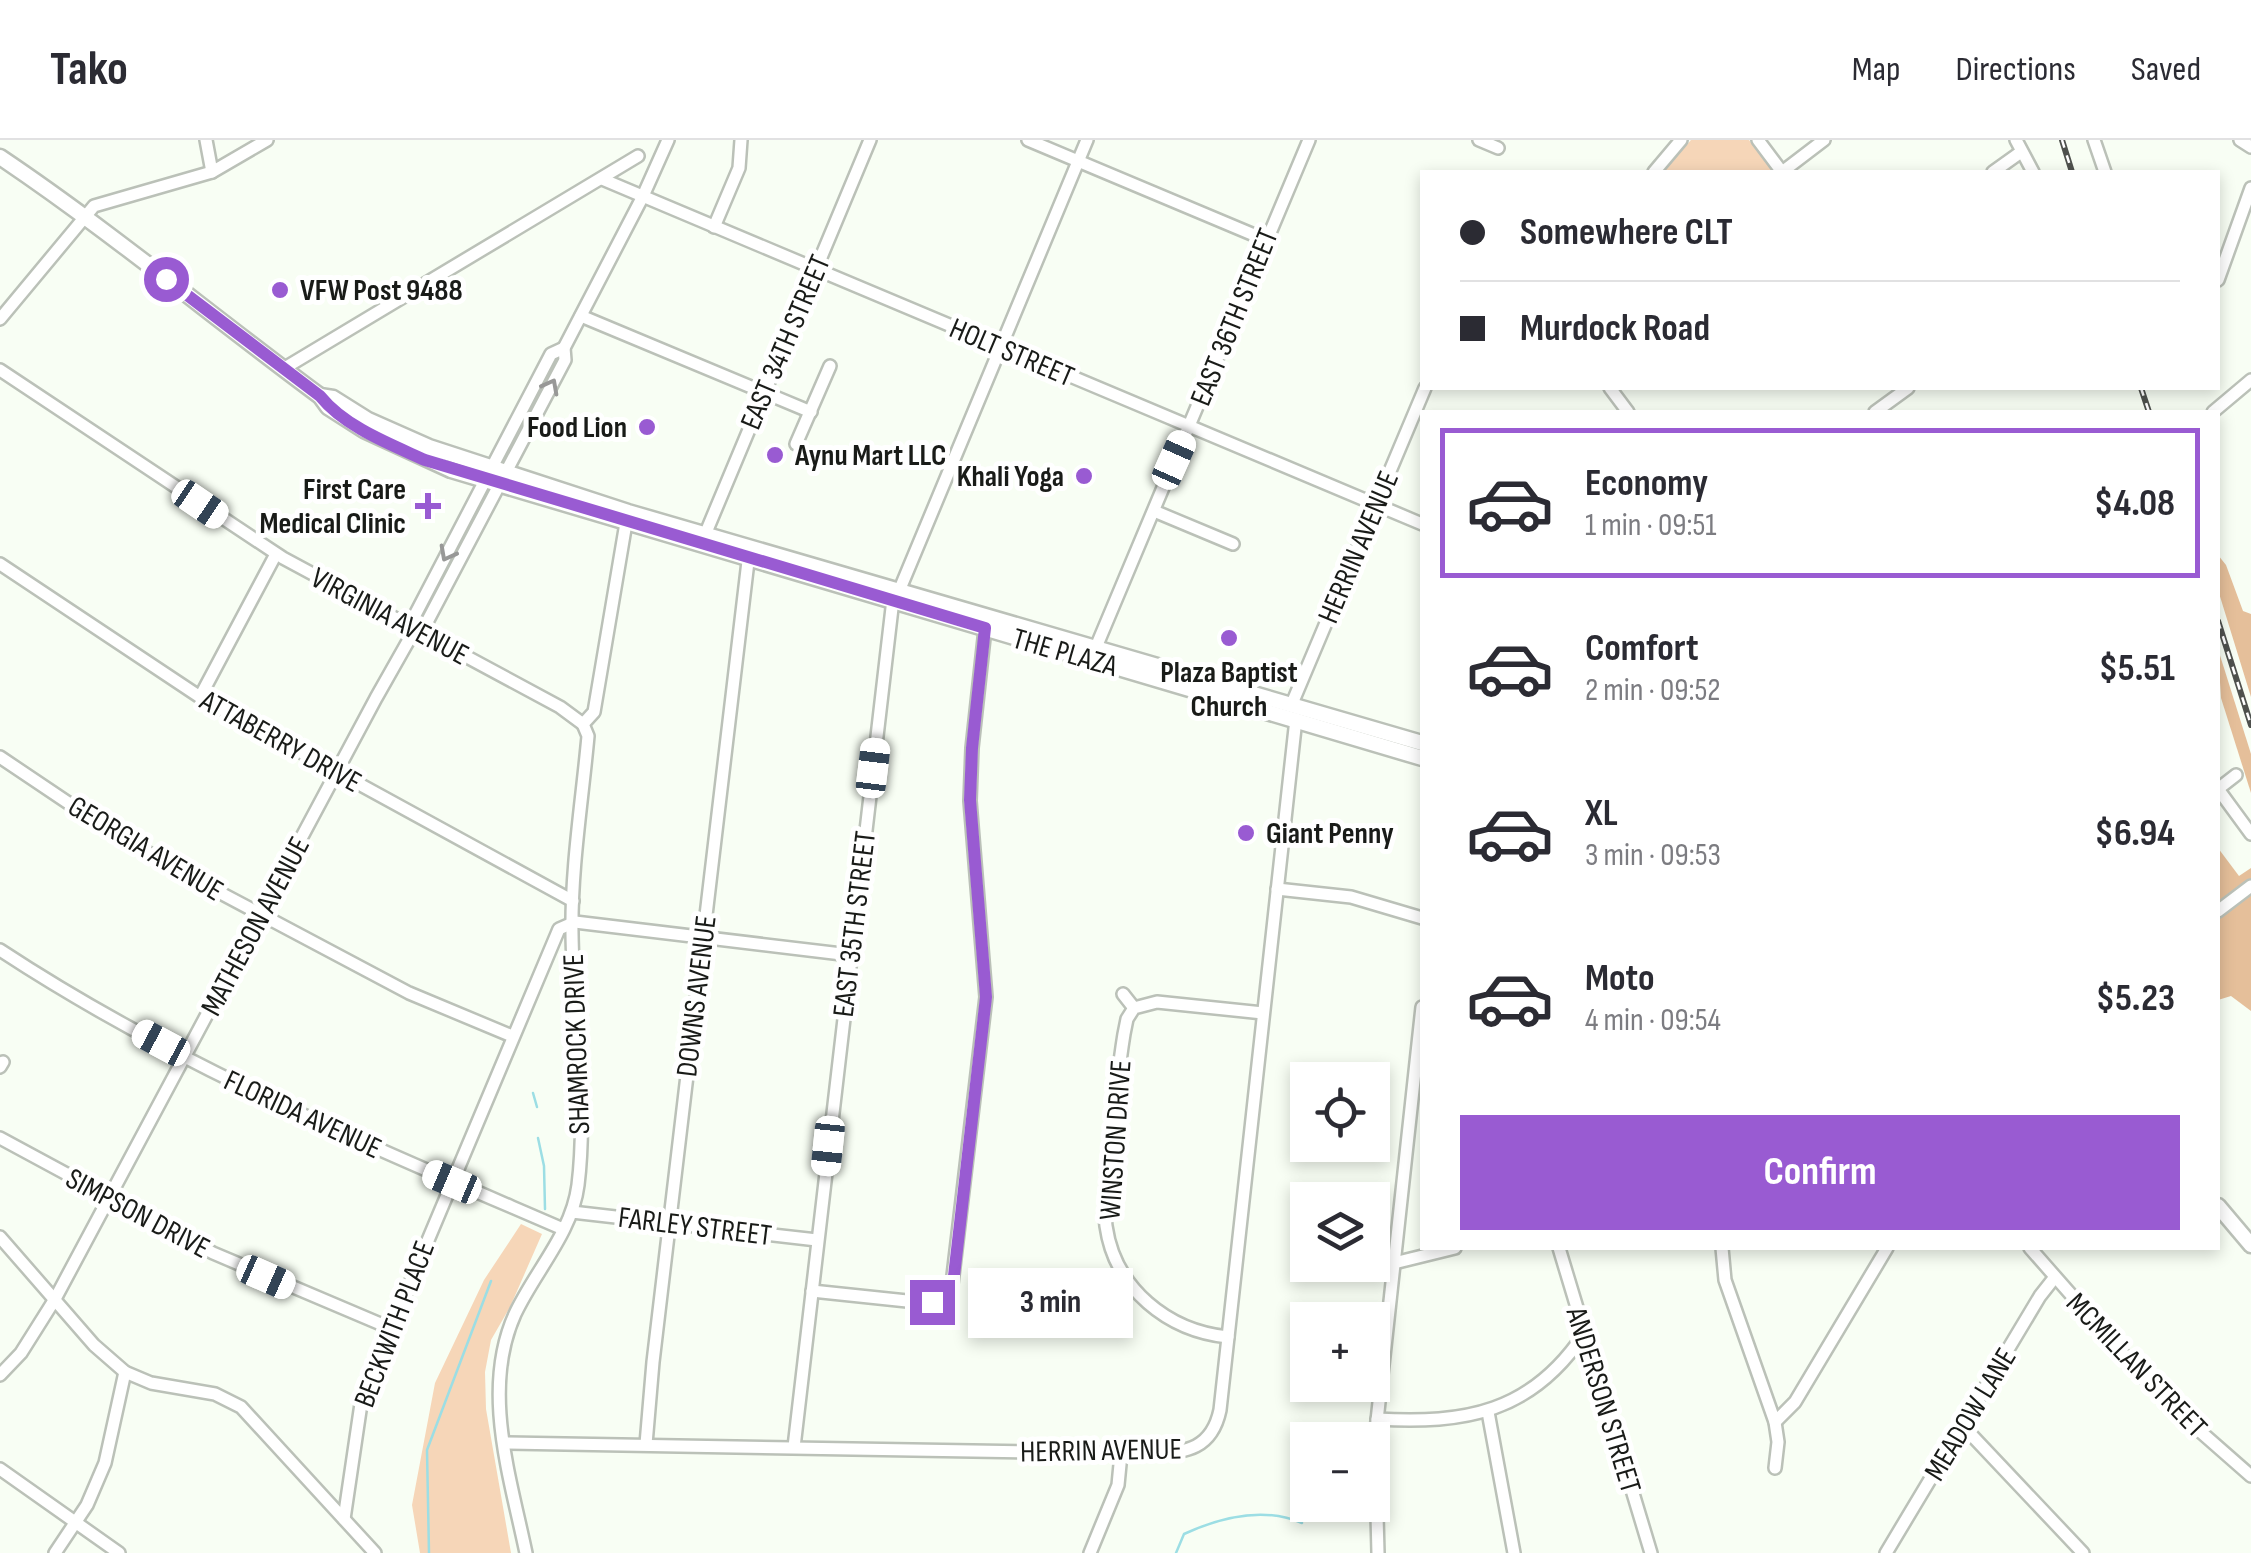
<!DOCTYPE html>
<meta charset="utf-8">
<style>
:root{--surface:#fff;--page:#f7f7f7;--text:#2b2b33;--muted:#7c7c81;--line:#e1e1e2;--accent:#995bd2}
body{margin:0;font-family:"Sofia Sans Condensed",sans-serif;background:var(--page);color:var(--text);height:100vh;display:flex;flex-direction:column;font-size:38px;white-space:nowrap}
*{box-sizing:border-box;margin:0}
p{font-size:32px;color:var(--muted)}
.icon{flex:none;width:55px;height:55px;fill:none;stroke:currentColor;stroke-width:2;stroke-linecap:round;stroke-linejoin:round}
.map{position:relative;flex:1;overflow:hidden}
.side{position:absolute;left:1420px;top:270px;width:800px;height:840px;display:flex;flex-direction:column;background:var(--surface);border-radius:0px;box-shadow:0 5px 15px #0003}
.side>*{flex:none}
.hud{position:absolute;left:1420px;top:30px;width:800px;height:220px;border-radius:0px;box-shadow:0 5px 15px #0003;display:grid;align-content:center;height:220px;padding:0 40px;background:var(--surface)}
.fabs{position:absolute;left:1290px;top:922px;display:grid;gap:20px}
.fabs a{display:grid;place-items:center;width:100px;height:100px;border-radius:0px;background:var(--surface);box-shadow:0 5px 15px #0003;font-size:50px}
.end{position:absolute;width:45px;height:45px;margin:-22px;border:12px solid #995bd2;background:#fff;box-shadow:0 0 0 5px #fff}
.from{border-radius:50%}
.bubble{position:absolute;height:70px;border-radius:0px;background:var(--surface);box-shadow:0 5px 15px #0003;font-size:32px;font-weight:700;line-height:70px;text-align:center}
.car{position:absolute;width:30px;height:60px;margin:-30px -15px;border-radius:12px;box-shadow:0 0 8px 2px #0007;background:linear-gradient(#fff 24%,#345 0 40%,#fff 0 76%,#345 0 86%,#fff 0)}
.hud b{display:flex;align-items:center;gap:35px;height:95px;font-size:38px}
.hud b+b{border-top:2px solid var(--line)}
.hud i{width:25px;height:25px;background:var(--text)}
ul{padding:18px 0 0;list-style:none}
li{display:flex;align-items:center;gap:30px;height:150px;margin:0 20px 15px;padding:0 20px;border:5px solid transparent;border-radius:0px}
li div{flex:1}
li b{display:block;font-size:38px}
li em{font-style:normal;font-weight:700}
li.on{border-color:var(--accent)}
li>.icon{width:90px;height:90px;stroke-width:1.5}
.button{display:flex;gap:20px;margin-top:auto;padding:20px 40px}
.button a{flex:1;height:115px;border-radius:0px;background:var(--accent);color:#fff;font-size:40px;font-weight:700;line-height:115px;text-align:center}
header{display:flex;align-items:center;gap:60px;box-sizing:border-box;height:140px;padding:0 50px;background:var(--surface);border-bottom:2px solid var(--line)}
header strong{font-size:48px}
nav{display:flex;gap:55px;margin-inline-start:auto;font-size:35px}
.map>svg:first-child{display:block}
.green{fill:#f6d6b8}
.forest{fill:#e5bf9a}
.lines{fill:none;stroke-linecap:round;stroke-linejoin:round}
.stream{stroke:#9cdee4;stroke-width:2.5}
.minor-casing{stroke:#bbc1b8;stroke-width:16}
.major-casing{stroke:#bbc1b8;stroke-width:19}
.minor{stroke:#fff;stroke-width:11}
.major{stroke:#fff;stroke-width:14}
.rail-casing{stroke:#4e514d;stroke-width:6}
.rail{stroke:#fff;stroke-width:2.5;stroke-dasharray:8;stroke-linecap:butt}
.oneway{stroke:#989897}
.route{stroke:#995bd2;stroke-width:12}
.poi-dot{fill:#995bd2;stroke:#fff;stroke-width:4}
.labels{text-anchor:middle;stroke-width:10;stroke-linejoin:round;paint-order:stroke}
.poi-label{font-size:30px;font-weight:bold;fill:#191b18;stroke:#fff;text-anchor:start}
.street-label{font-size:30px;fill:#191b18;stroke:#fff}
</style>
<header>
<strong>Tako</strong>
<nav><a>Map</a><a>Directions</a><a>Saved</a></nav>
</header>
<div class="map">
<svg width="2251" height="1413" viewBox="0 0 2251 1413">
<rect width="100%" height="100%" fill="#f8fef4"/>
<!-- green -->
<g class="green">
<path d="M 1691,0 L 1749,0 L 1773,32 L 1663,32 Z"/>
<path d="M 521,1084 L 542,1094 L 510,1167 L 491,1200 L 485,1232 L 486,1269 L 511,1413 L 420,1413 L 412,1365 L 435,1243 L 484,1140 Z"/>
</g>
<!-- forest -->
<g class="forest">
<path d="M 2218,415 L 2226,425 L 2243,471 L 2251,474 L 2251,557 L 2218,450 Z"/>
<path d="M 2218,509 L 2251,614 L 2251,653 L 2221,558 Z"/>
<path d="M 2218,708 L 2239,736 L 2251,728 L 2251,871 L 2231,856 L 2218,860 Z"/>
</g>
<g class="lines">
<!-- stream -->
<g class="stream">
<path d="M 533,953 L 537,967"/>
<path d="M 538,998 L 544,1026 L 545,1069"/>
<path d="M 429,1413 L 427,1310 L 491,1141"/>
<path d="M 1176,1413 L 1184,1394 C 1221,1377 1263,1366 1302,1383"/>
</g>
<!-- minor casing -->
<g class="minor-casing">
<g id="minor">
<path d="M 206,0 L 212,32"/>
<path d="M 1028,0 L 1266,100"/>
<path d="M 1479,0 L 1498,8"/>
<path d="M 1758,0 L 1782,32"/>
<path d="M 2016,0 L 2033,32"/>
<path d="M 2094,0 L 2105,32"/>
<path d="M 2240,0 L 2251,7"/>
<path d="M 1654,32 L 1681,0"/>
<path d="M 1782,32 L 1824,0"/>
<path d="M 1993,32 L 2021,12"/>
<path d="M 602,39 L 1422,384"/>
<path d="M 714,87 L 739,28 L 741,0"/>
<path d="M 2218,140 L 2251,48"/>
<path d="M 581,176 L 811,272"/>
<path d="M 0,179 L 94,66 L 212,32 L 267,0"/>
<path d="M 283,229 L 638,16"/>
<path d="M 0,230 L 283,418 L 560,567 L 583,584"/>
<path d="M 1610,248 L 1628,272"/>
<path d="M 1875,272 L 1908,248"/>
<path d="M 2213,272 L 2251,240"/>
<path d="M 796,304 L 830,226"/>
<path d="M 1154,371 L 1233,404"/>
<path d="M 702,402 L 870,0"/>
<path d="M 0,424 L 200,557 L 573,761"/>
<path d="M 415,489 L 415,475 L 551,214 L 564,208"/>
<path d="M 1094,512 L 1309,0"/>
<path d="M 200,557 L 276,414"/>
<path d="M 1291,566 L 1425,248"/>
<path d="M 0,617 L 110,691 L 196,740 L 409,853 L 512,896"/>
<path d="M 2218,649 L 2251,694"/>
<path d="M 2218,649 L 2236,635"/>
<path d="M 1277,749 L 1351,757 L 1422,778"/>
<path d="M 2218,771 L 2251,746"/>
<path d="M 0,810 C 176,926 371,1006 563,1089"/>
<path d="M 1123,854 L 1134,868"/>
<path d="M 0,927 L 3,922"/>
<path d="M 0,998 L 213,1113 L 390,1188"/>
<path d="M 572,1072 L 817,1100"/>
<path d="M 0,1097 L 94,1205 L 125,1232 L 151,1243 L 215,1254 L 241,1267 L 375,1413"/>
<path d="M 1559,1108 L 1651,1413"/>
<path d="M 1722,1108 L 1725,1140 L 1775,1282 L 1778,1302 L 1775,1328"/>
<path d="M 2030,1108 L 2161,1257 L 2251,1336"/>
<path d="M 1394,1123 L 1455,1108"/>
<path d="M 812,1151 L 926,1163 L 936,1160 L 952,1144 L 986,857 L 970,661 L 972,608 L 986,480"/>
<path d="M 1228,1197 C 1168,1191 1115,1149 1106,1086 C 1103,1066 1107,1045 1109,1025 C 1113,981 1117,937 1124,894 L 1127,879 L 1134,868 L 1157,862 L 1263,873"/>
<path d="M 0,1235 L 21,1213 L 55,1159 L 376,558 L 415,489 L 427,482 L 565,220 L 564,208 L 643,56 L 668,0"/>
<path d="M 1488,1272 L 1514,1413"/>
<path d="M 1377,1279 C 1465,1284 1531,1273 1584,1194"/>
<path d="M 1775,1282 L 1795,1262 L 1887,1108"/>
<path d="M 1963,1286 L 2083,1413"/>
<path d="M 504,1303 L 1152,1314 C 1187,1313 1212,1308 1220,1270 L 1296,579"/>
<path d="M 646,1304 L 653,1222 L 749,413"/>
<path d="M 794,1307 L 892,468 L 1087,0"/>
<path d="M 0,1329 L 119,1413"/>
<path d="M 344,1379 L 362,1257 L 559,789 L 575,782 L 850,815"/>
<path d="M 55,1413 L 87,1365 L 105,1323 L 125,1232"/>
<path d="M 526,1413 C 510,1336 481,1249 515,1174 C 535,1131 572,1093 578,1045 C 588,964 573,875 572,794 C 571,728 582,662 588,596 L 583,584 L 594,572 L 626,383"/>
<path d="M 1090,1413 L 1118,1345 L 1121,1314"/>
<path d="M 1378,1413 L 1375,1299 L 1422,867"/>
<path d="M 1886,1413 L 2040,1156 L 2055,1137"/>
</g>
</g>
<!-- major casing -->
<g class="major-casing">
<g id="major">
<path d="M 0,17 C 110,91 213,177 320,256 L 328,267 L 364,290 L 451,330 L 1422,618"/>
<path d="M 320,256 L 333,258 L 368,280 L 429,307 L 628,372 L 1422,603"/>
<path d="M 2218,1066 L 2251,1105"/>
</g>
</g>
<!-- minor -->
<use href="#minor" class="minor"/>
<!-- major -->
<use href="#major" class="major"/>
<!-- rail casing -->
<g class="rail-casing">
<g id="rail">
<path d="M 2062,0 L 2072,32"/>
<path d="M 2141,248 L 2149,272"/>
<path d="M 2218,481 L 2251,585"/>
</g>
</g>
<!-- rail -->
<use href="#rail" class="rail"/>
</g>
<!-- one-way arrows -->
<defs><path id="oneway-chevron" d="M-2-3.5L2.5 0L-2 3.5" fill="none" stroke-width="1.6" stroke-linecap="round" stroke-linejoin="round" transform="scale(2.5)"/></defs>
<g class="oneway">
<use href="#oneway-chevron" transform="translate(551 246) rotate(-62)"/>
<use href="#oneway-chevron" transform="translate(447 414) rotate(118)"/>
</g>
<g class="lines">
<!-- route -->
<path class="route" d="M 166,139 L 320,256 C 345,287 390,304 425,320 L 985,488 L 972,608 L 970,660 L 986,857 L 954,1136 L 949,1150 L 932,1162"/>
</g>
<!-- markers -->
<g class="poi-dot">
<circle cx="280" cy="150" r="10"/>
<circle cx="647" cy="287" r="10"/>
<circle cx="775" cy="315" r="10"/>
<circle cx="1084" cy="336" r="10"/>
<path d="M423 351h10v10h10v10h-10v10h-10v-10h-10v-10h10z"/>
<circle cx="1229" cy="498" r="10"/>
<circle cx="1246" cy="693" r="10"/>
</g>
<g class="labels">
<!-- poi labels -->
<g class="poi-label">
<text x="300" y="160">VFW Post 9488</text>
<text x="627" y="297" text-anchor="end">Food Lion</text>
<text x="795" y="325">Aynu Mart LLC</text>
<text x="1064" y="346" text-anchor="end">Khali Yoga</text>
<text x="406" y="359" text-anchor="end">First Care<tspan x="406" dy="34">Medical Clinic</tspan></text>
<text x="1229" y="542" text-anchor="middle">Plaza Baptist<tspan x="1229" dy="34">Church</tspan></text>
<text x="1266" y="703">Giant Penny</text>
</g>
<!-- street labels -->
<g class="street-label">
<text transform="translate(1234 177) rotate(-68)" y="10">EAST 36TH STREET</text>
<text transform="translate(785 202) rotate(-67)" y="10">EAST 34TH STREET</text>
<text transform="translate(1012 212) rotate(23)" y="10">HOLT STREET</text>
<text transform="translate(1358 407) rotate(-67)" y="10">HERRIN AVENUE</text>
<text transform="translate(390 476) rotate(28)" y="10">VIRGINIA AVENUE</text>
<text transform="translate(1065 512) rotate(16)" y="10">THE PLAZA</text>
<text transform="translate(281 601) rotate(29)" y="10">ATTABERRY DRIVE</text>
<text transform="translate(146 708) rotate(31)" y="10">GEORGIA AVENUE</text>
<text transform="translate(854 784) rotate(-83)" y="10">EAST 35TH STREET</text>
<text transform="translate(255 786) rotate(-62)" y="10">MATHESON AVENUE</text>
<text transform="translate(696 856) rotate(-83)" y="10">DOWNS AVENUE</text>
<text transform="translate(576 904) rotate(-92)" y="10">SHAMROCK DRIVE</text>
<text transform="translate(303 974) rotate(25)" y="10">FLORIDA AVENUE</text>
<text transform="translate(1115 1000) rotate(-86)" y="10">WINSTON DRIVE</text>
<text transform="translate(138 1073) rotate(28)" y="10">SIMPSON DRIVE</text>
<text transform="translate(695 1086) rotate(7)" y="10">FARLEY STREET</text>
<text transform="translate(394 1184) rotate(-69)" y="10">BECKWITH PLACE</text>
<text transform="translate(2137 1225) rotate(46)" y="10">MCMILLAN STREET</text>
<text transform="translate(1604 1260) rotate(73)" y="10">ANDERSON STREET</text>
<text transform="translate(1970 1274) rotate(-59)" y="10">MEADOW LANE</text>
<text transform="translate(1101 1310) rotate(-1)" y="10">HERRIN AVENUE</text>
</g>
</g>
</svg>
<div class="fabs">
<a><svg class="icon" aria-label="locate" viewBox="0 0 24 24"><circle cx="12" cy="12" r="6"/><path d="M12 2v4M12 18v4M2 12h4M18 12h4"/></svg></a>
<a><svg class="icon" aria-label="layers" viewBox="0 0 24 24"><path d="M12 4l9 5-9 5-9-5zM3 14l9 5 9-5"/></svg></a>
<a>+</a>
<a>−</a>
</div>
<i class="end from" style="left:166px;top:139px"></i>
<i class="end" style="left:932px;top:1162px"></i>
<div class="bubble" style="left:968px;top:1128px;width:165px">3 min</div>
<i class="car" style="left:1174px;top:320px;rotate:24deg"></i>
<i class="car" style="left:200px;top:364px;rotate:124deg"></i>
<i class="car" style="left:873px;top:628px;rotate:7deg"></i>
<i class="car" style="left:161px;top:903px;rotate:298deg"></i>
<i class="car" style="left:828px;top:1006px;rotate:186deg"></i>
<i class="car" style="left:452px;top:1042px;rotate:293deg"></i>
<i class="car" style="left:266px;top:1137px;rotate:114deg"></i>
<div class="hud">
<b><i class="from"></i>Somewhere CLT</b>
<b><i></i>Murdock Road</b>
</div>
<section class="side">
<ul>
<li class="on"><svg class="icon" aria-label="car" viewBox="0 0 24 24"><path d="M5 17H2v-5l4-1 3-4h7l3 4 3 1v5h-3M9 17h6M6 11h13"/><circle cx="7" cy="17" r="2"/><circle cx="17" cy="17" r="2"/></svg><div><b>Economy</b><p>1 min · 09:51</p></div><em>$4.08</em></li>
<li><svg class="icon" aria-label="car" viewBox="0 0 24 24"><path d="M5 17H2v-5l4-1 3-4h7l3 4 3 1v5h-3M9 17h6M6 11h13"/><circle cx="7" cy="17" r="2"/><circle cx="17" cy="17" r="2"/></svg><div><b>Comfort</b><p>2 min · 09:52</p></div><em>$5.51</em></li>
<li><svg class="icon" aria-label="car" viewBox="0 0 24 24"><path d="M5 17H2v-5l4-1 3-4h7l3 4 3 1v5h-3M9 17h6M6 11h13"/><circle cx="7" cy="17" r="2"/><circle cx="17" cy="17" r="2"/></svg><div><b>XL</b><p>3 min · 09:53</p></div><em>$6.94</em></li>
<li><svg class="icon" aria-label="car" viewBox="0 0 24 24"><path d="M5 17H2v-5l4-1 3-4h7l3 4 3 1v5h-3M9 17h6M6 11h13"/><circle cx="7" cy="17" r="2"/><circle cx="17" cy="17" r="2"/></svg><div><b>Moto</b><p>4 min · 09:54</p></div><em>$5.23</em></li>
</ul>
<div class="button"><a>Confirm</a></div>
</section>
</div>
